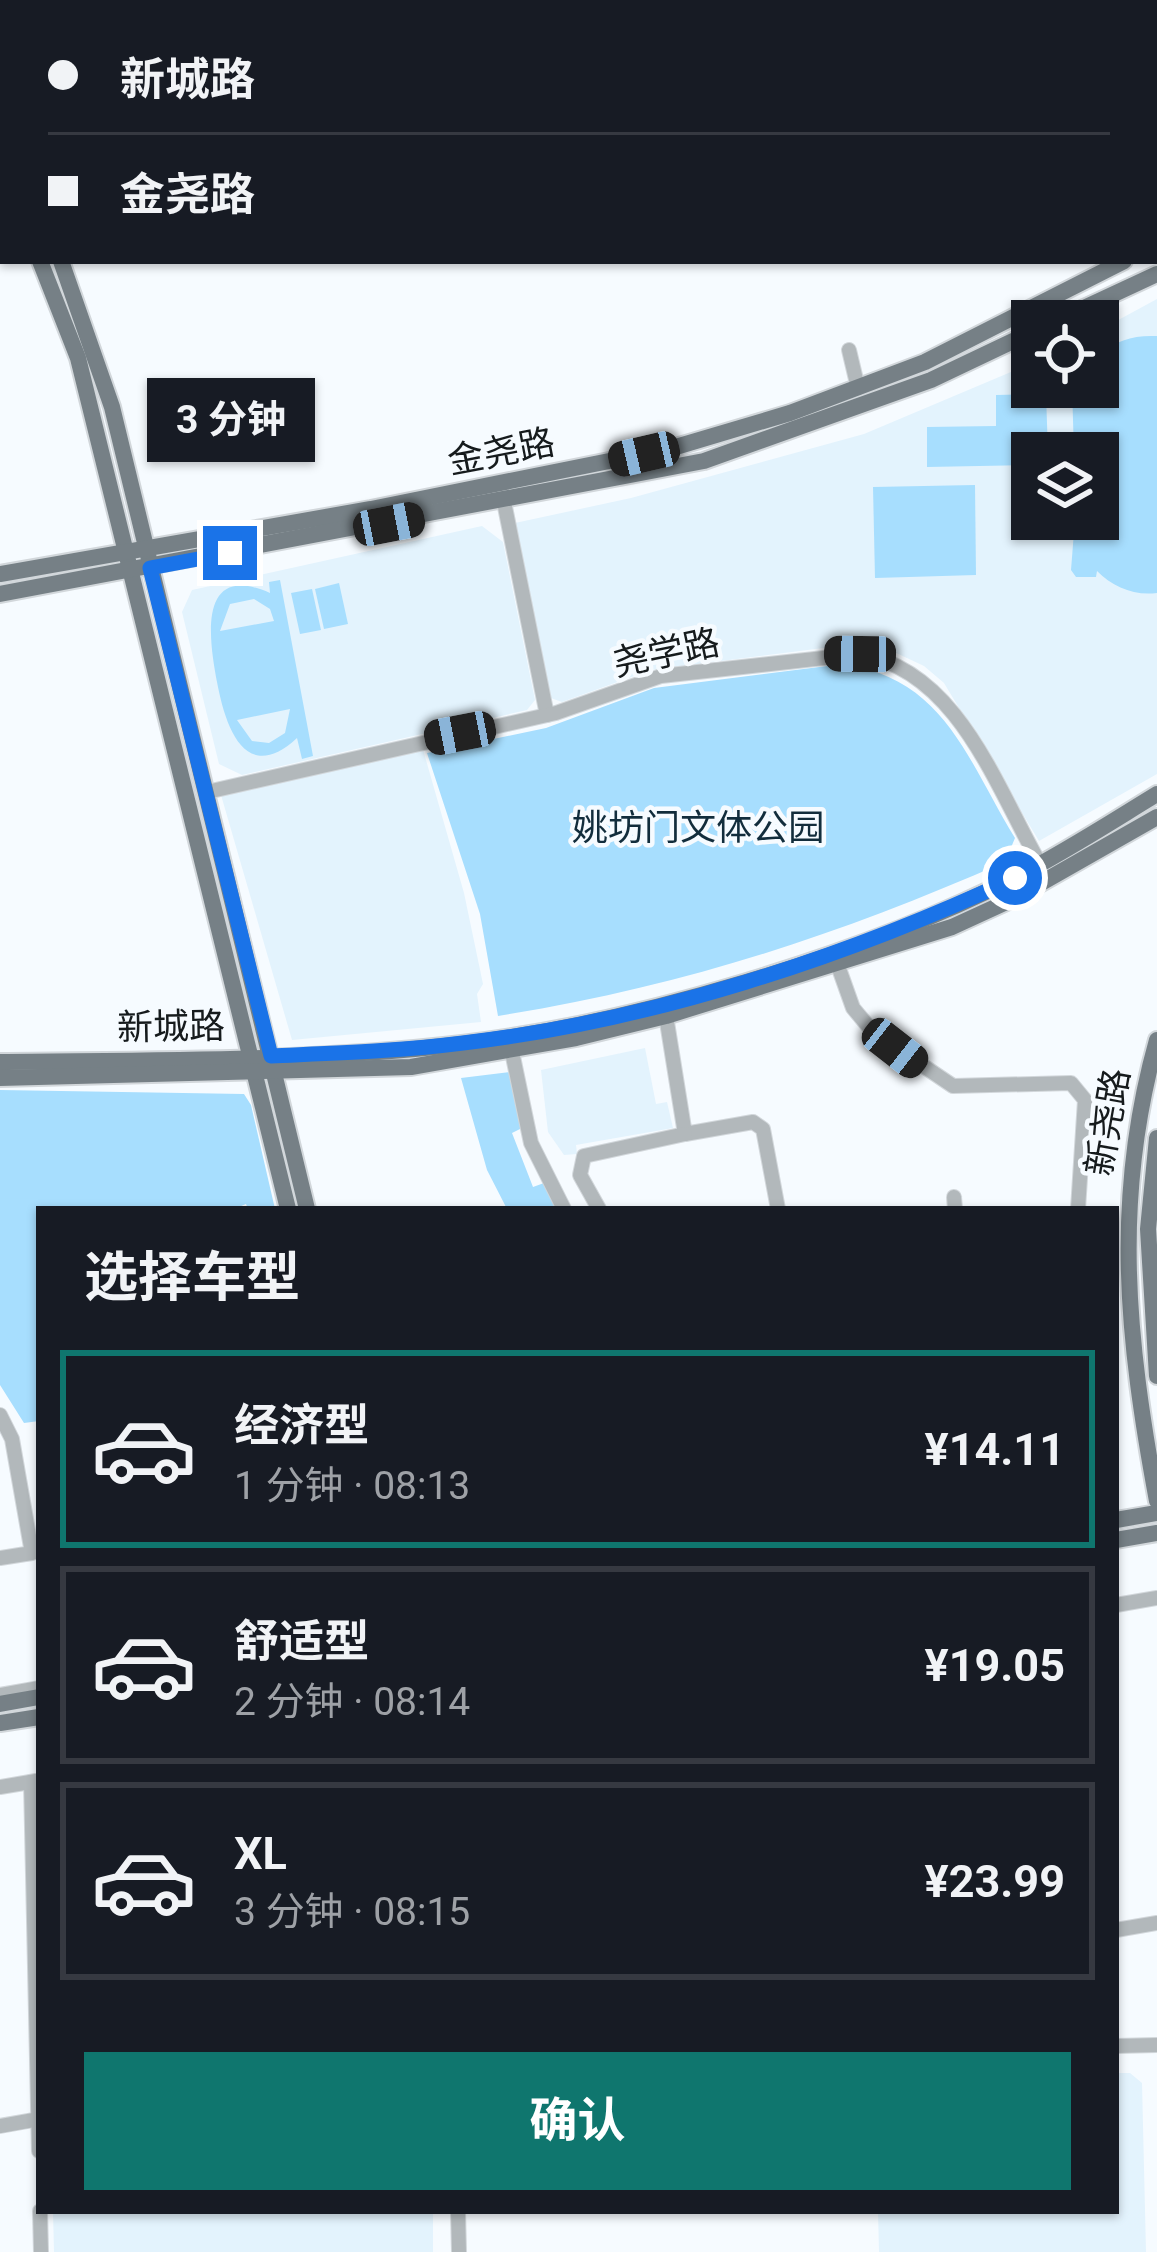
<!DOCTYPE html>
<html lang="zh">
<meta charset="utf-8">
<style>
:root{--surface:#171b24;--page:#20242c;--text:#f1f3f6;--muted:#9ea1a6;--line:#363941;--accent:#0f766e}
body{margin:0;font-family:Roboto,"Noto Sans SC",sans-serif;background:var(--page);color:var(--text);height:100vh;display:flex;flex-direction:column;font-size:45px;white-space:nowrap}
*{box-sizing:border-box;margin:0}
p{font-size:39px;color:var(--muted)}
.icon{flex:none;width:66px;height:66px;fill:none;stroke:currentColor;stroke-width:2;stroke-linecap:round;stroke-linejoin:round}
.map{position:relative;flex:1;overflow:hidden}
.side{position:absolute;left:36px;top:1206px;width:1083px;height:1008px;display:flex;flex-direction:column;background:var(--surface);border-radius:0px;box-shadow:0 3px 9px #0004}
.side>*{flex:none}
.top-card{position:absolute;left:0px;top:0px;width:1158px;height:264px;box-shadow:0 3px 9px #0004;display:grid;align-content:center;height:264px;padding:0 48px;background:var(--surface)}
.fabs{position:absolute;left:1011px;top:300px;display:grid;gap:24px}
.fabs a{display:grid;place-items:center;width:108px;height:108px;border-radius:0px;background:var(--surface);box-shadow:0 3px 9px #0004;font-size:60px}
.end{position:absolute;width:54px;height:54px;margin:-27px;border:15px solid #1a73e8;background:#fff;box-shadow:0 0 0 6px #fff}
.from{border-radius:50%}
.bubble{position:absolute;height:84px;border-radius:0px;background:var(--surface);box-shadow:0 3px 9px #0004;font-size:39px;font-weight:700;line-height:84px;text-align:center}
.car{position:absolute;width:36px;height:72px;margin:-36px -18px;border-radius:15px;box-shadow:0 0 9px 3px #0007;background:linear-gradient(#222 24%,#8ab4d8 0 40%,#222 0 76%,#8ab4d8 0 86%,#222 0)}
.top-card b{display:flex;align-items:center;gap:42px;height:114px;font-size:45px}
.top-card b+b{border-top:3px solid var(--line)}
.top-card i{width:30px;height:30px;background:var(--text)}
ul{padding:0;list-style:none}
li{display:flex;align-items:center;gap:36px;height:198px;margin:0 24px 18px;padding:0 24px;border:6px solid var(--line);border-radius:0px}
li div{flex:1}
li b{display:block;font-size:45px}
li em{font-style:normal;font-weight:700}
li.active{border-color:var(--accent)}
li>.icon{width:108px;height:108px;stroke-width:1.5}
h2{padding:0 48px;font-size:54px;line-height:144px}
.cta{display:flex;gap:24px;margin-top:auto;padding:24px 48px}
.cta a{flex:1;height:138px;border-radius:0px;background:var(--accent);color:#fff;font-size:48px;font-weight:700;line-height:138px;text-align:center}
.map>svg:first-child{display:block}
.built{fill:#e3f3fd;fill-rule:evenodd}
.green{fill:#a7defe;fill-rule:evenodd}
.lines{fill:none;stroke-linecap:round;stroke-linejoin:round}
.minor-casing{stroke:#d2d7db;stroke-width:16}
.major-casing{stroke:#d2d7db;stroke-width:20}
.minor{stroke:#b2b8bb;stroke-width:14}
.major{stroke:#768086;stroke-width:16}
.route{stroke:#1a73e8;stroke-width:15}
.labels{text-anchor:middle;stroke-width:9;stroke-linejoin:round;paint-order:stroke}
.street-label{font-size:36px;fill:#161b1d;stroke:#f6fbff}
.park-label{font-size:36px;fill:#122d3c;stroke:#f6fbff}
</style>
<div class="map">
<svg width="1157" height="2252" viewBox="0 0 1157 2252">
<rect width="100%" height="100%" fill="#f6fbff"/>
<!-- built -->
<g class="built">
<path d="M 1157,299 L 1157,774 L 1039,841 L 944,683 L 924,666 L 892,651 L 855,644 L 651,670 L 562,702 L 548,697 L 515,523 L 631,498 L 864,434 L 1032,363 L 1032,387 L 1098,387 L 1098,331 ZM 1032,453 L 1098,453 L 1098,519 L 1032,519 Z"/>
<path d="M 482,526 L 503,542 L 535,700 L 527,710 L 242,775 L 219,764 L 182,612 L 192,590 Z"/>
<path d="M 422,746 L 464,893 L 483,984 L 477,994 L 481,1022 L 292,1040 L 221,795 Z"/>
<path d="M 645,1048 L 656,1104 L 667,1102 L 673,1128 L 576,1145 L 577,1154 L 564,1155 L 548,1132 L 541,1070 Z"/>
<path d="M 1116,2073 L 1130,2073 L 1142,2083 L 1146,2252 L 879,2252 L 878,2211 L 1116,2211 Z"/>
<path d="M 53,2211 L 433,2211 L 433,2252 L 54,2252 Z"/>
</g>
<!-- green -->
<g class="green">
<path d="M 1157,336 L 1157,593 C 1134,596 1113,587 1097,571 L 1096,577 L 1076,577 L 1071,570 L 1075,519 L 1098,519 L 1098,453 L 1074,453 L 1072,387 L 1098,387 L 1098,355 C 1117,340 1133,335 1157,336 Z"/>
<path d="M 1046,394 L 1048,453 L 1032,453 L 1032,465 L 927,467 L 927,427 L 996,426 L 996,395 Z"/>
<path d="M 975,485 L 976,575 L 875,578 L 873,487 Z"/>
<path d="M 280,580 L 313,756 L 302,759 L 297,738 C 244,787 225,724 217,682 C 209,640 197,561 270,593 L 269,582 ZM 254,599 L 270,609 L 274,621 L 220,631 L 230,604 ZM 290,709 L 285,733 L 269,743 L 252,741 L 237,720 Z"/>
<path d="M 339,583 L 348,624 L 324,629 L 315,589 Z"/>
<path d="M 312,589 L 321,630 L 300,634 L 291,593 Z"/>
<path d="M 843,664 C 945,679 966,758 1015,838 L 1005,862 C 833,937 683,986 498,1016 L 480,914 L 427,753 L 546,728 L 654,688 Z"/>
<path d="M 511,1072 L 522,1128 L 512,1133 L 533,1187 L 544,1183 L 559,1209 L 507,1209 L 487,1170 L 461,1078 Z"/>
<path d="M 0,1090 L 244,1094 L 251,1105 L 275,1209 L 248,1209 L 246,1204 L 234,1209 L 39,1209 L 39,1421 L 24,1423 L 0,1385 Z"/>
</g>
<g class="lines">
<!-- minor casing -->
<g class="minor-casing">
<g id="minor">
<path d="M 572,0 L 576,3"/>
<path d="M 754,3 L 754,0"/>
<path d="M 849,350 L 858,388"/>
<path d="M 504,502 L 547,715"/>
<path d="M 207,792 L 556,713 L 661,676 L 860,654 C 958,671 996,787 1040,864"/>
<path d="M 837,963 L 853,1008 L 873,1032 L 953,1086 L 1071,1083 L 1085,1100 L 1078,1209"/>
<path d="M 666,1016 L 685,1134 L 753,1122 L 763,1129 L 778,1209"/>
<path d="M 512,1052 L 531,1143 L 564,1209"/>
<path d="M 954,1197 L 955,1209"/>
<path d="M 599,1209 L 580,1175 L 584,1156 L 685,1134"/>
<path d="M 0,1415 L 12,1439 L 32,1553 L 0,1558"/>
<path d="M 1116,1605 L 1157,1598"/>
<path d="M 0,1695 L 39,1688"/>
<path d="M 31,1782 L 39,2151"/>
<path d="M 0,1787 L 36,1781"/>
<path d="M 1116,1930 L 1157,1923"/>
<path d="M 1116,2046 L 1157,2045"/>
<path d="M 0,2126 L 39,2119"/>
<path d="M 40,2211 L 41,2252"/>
<path d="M 458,2211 L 459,2252"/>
</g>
</g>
<!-- major casing -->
<g class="major-casing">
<g id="major">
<path d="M 0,147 L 3,152"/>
<path d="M 0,185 L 3,190"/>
<path d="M 1155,245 L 1157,244"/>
<path d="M 40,261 L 78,358 L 288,1209"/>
<path d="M 61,261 L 112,407 L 307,1209"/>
<path d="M 1056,321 L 1157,274"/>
<path d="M 0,574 L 371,509 L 669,449 L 790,413 L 925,362 L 1124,261"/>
<path d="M 0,594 L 704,461 L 931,380 L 1032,332"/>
<path d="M 1157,1040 C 1112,1200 1127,1340 1157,1501"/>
<path d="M 0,1062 C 153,1060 310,1062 462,1044 C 632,1024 864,955 1016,877 C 1065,852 1111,822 1157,794"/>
<path d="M 0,1078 L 411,1067 L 576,1038 L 666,1016 L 952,927 L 1013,899 L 1157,817"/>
<path d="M 1157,1138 L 1148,1229 L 1157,1376"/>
<path d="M 1116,1520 L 1157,1513"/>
<path d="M 1116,1540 L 1157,1533"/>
<path d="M 0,1704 L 39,1697"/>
<path d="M 0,1723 L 39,1717"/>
</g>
</g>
<!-- minor -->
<use href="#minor" class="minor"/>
<!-- major -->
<use href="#major" class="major"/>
</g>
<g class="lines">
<!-- route -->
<path class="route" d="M 230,553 L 150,568 L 271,1056 C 335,1053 400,1051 463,1043 C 651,1021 844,958 1015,878"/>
</g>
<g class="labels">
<!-- street labels -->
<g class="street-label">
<text transform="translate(501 451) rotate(-11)" y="13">金尧路</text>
<text transform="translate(666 652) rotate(-12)" y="13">尧学路</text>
<text transform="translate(171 1026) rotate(-1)" y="13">新城路</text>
<text transform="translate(1107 1122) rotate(-80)" y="13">新尧路</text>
</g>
<!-- park labels -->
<g class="park-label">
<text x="698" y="840">姚坊门文体公园</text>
</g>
</g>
</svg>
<div class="fabs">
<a><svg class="icon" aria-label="locate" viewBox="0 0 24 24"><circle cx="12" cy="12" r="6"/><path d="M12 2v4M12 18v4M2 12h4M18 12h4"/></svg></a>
<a><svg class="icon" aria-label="layers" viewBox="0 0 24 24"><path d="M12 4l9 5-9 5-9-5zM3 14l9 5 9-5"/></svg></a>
</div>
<i class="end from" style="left:1015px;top:878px"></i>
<i class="end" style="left:230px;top:553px"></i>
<div class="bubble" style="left:147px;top:378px;width:168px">3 分钟</div>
<i class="car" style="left:644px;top:454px;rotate:257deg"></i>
<i class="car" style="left:389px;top:524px;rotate:79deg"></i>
<i class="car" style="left:860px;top:654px;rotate:271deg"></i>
<i class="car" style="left:460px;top:733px;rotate:259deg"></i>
<i class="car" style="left:895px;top:1048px;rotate:128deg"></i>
<div class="top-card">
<b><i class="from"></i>新城路</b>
<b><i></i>金尧路</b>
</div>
<section class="side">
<h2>选择车型</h2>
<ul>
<li class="active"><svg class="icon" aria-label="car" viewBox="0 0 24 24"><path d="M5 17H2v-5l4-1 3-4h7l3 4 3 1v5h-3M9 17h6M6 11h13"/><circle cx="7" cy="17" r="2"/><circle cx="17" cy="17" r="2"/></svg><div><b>经济型</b><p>1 分钟 · 08:13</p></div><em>¥14.11</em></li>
<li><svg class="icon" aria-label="car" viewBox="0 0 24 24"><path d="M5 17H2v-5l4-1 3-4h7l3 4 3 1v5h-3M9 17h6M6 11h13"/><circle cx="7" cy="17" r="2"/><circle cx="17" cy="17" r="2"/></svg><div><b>舒适型</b><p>2 分钟 · 08:14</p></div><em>¥19.05</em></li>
<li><svg class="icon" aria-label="car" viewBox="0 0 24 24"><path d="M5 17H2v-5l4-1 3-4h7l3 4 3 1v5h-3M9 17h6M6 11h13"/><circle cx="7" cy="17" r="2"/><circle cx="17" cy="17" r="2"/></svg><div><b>XL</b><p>3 分钟 · 08:15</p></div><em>¥23.99</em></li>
</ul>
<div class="cta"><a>确认</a></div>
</section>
</div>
